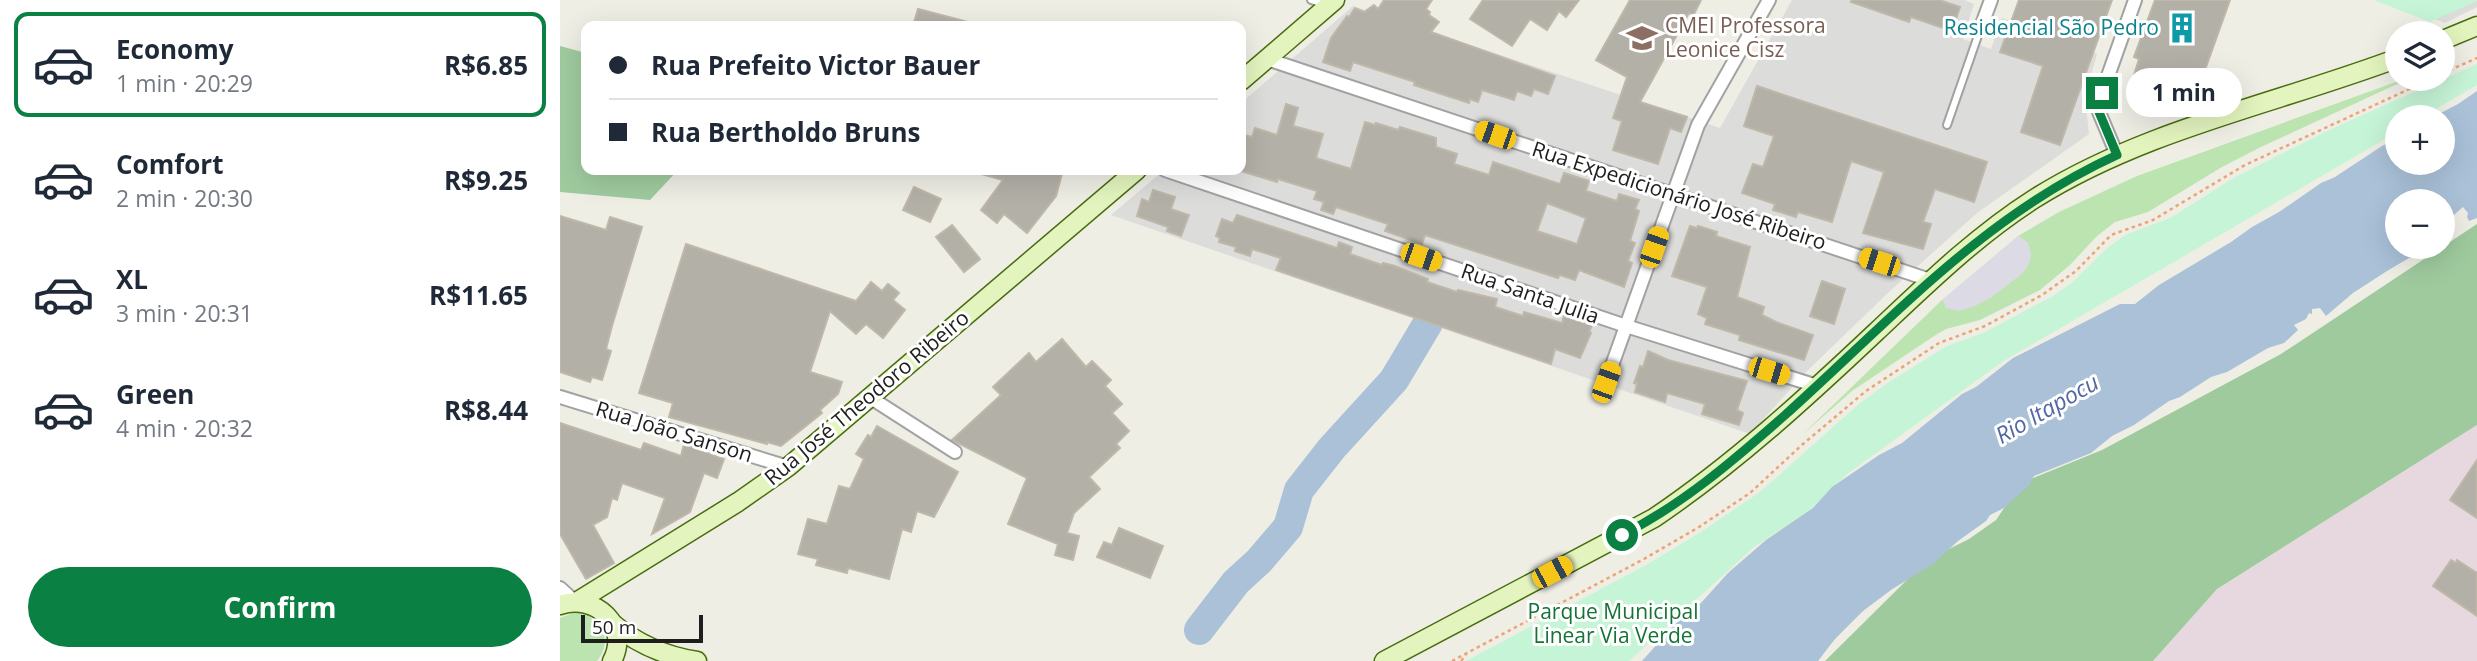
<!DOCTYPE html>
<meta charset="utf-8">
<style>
:root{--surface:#fff;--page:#f2f2f3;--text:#1f2937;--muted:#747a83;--line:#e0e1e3;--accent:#0b8043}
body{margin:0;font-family:"Open Sans",sans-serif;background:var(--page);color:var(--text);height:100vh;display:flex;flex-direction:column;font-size:26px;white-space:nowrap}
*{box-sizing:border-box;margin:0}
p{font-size:23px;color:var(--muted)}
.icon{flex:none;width:38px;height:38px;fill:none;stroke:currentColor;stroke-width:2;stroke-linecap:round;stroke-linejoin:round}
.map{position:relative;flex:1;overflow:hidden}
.panel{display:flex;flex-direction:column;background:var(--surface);width:560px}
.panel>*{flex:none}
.top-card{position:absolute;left:21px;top:21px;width:665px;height:154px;border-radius:14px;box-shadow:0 7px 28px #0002;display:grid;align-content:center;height:154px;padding:0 28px;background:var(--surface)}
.controls{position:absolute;left:1825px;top:21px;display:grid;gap:14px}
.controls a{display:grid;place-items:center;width:70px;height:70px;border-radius:50%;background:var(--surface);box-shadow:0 7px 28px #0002;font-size:35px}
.scale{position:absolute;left:21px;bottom:18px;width:122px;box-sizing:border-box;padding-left:7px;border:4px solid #1e1e1e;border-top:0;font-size:19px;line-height:24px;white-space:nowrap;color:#1e1e1e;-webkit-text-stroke:5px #fff;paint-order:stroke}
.end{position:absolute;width:32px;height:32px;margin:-16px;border:9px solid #0b8043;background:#fff;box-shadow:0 0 0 4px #fff}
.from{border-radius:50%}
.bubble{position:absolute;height:49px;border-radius:24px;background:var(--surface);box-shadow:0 7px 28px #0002;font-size:23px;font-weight:700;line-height:49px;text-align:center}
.car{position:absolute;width:21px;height:42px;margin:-21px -10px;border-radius:9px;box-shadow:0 0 5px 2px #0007;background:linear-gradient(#f5c518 24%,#345 0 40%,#f5c518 0 76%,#345 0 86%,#f5c518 0)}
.top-card b{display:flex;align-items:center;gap:24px;height:66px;font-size:26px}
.top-card b+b{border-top:2px solid var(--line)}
.top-card i{width:18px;height:18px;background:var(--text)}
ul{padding:12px 0 0;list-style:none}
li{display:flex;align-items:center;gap:21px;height:105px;margin:0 14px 10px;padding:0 14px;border:4px solid transparent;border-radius:14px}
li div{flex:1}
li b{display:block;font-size:26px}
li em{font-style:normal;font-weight:700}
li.current{border-color:var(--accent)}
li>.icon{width:63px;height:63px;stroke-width:1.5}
.button{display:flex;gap:14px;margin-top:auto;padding:14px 28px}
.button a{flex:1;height:80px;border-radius:42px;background:var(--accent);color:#fff;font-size:28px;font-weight:700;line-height:80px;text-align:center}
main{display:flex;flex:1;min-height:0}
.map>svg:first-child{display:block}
.residential{fill:#dcdcdb}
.industrial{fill:#e7d8e0}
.grass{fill:#bce4b0}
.forest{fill:#9fca9e}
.park{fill:#c6f4d6}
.plaza{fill:#dcdae4}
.water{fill:#aac1d8}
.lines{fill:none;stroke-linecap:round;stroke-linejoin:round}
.river{stroke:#aac1d8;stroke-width:30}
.building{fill:#b3b0a8;stroke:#bfb8a9;stroke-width:2;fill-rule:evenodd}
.service-casing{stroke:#a2a2a2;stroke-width:10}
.minor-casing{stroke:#a2a2a2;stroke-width:16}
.secondary-casing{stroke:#496c0f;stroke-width:21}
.path{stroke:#eda377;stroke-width:2.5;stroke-dasharray:3.5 3.5;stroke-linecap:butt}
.service{stroke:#fff;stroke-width:6}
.minor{stroke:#fff;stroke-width:12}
.secondary{stroke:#e3f4be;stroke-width:18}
.route{stroke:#0b8043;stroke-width:9}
.labels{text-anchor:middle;stroke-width:6;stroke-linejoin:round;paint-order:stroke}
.education-label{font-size:21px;fill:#785e54;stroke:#fff;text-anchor:start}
.culture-label{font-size:21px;fill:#0d838f;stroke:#fff;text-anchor:end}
.street-label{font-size:21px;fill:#1e1e1e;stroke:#fff}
.park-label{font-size:21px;fill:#157336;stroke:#fff}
.water-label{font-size:23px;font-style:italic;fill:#5367a5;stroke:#fff}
</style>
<main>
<section class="panel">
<ul>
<li class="current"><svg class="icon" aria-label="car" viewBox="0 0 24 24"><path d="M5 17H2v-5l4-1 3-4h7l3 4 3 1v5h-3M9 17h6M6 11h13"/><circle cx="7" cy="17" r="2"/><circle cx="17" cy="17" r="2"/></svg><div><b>Economy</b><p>1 min · 20:29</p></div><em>R$6.85</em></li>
<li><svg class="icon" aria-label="car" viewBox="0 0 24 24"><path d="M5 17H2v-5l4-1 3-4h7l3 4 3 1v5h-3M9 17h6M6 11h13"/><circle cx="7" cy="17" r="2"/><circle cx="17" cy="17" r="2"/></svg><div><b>Comfort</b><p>2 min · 20:30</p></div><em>R$9.25</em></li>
<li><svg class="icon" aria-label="car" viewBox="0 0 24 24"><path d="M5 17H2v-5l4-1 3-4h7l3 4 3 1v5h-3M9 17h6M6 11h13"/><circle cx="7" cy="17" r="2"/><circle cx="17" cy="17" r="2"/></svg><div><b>XL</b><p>3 min · 20:31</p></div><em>R$11.65</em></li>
<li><svg class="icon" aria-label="car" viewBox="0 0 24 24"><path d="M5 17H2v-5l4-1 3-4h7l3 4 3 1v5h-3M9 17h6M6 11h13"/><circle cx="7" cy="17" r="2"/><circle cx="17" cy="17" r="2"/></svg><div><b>Green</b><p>4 min · 20:32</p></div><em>R$8.44</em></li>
</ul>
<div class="button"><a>Confirm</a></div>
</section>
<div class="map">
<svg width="1917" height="661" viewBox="0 0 1917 661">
<rect width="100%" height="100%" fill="#eeeee5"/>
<!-- residential -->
<g class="residential">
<path d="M 1232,0 L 1404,0 L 1414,4 L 1403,39 L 1431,49 L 1442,18 L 1537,54 L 1525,97 L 1529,134 L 1417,213 L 1330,291 L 1247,371 L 1190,434 L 551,215 L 604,170 L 681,170 L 681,103 L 793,6 L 1160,128 Z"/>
<path d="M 1823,0 L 1917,0 L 1917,7 L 1885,23 Z"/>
</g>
<!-- industrial -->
<path class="industrial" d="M 1917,425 L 1917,661 L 1593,661 L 1657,589 Z"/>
<!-- grass -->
<g class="grass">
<path d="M 1844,79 L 1848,79 L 1701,147 L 1662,167 L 1588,212 L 1555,222 L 1537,236 L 1510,265 L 1480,290 L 1420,320 L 1386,329 L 1374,336 L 1292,391 L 1242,435 L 1383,299 L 1386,308 L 1468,243 L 1458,236 L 1499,212 L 1577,176 Z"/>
<path d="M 16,612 C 41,616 54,640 37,661 L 0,661 L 0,618 Z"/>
</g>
<!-- forest -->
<g class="forest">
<path d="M 0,46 L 26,53 L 26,170 L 118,170 L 90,200 L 0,192 Z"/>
<path d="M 1917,224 L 1917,425 L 1657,589 L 1593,661 L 1265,661 L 1367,560 L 1409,539 L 1436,520 L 1461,483 L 1542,450 L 1721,354 Z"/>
</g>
<!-- park -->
<g class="park">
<path d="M 1814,0 L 1917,0 L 1917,1 L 1870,22 Z"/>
<path d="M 1917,64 L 1917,85 L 1862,117 L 1838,117 L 1837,132 L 1442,362 L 1287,474 L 1250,510 L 1194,547 L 1069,661 L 906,661 L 1086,565 L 1141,532 L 1200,492 L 1300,403 L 1329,382 L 1387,346 L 1423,333 L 1493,296 L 1514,281 L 1546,249 L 1565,235 L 1610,218 L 1677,176 L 1769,130 Z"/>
</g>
<!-- plaza -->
<path class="plaza" d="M 1458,236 L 1468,243 L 1471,254 L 1469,264 L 1463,273 L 1432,297 L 1415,306 L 1398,311 L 1386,308 L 1383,299 Z"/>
<!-- water -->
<path class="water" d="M 1917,91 L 1917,218 L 1909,221 L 1907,217 L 1908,213 L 1903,207 L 1887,221 L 1884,227 L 1889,241 L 1887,246 L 1883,247 L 1883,201 L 1838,201 L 1838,247 L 1873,247 L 1864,254 L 1849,258 L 1827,271 L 1793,293 L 1766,316 L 1760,308 L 1752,309 L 1752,314 L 1749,313 L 1746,319 L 1734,325 L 1738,330 L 1724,343 L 1708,348 L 1667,372 L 1651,377 L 1620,397 L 1609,401 L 1574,425 L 1552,436 L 1531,453 L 1474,476 L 1469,485 L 1444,508 L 1430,515 L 1426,521 L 1398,541 L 1374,563 L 1331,590 L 1303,611 L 1275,639 L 1258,661 L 1082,661 L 1110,630 L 1127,612 L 1141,603 L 1168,573 L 1206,540 L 1253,508 L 1272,487 L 1319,455 L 1342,443 L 1402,394 L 1416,387 L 1453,358 L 1560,304 L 1575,304 L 1599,285 L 1671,242 L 1692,227 L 1719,212 L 1761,183 L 1775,177 L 1822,146 L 1837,139 L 1838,163 L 1883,163 L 1883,117 L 1873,117 L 1898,104 Z"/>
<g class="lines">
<!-- river -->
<path class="river" d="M 639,630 L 676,582 L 699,561 L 728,527 L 739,490 L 772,448 L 834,380 L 868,323"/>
</g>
<!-- building -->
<g class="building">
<path d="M 824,0 L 872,0 L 866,9 L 870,12 L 869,15 L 879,22 L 871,32 L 995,76 L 988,94 L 974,89 L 971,96 L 957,91 L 954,100 L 922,90 L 918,102 L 910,99 L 909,103 L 854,85 L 855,82 L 793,62 L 790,71 L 763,62 L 771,38 L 787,16 L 789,17 L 795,8 L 804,12 L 814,5 L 818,9 Z"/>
<path d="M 923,0 L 1019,0 L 1006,17 L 999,11 L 987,30 L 970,19 L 952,46 L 910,19 Z"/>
<path d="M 1070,0 L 1141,0 L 1133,16 L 1129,13 L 1080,102 L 1127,117 L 1121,132 L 1110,128 L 1098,164 L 1053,150 L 1062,121 L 1053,118 L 1067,77 L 1036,60 Z"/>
<path d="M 1292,0 L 1379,0 L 1400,7 L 1392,31 L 1351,17 L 1349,22 L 1291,2 Z"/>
<path d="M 1459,0 L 1552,0 L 1500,145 L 1461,132 L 1483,66 L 1440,52 Z"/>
<path d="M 1595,0 L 1670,0 L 1641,81 L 1615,72 L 1606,99 L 1570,88 L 1579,59 L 1574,57 Z"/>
<path d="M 358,9 L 408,22 L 407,26 L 353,26 Z"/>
<path d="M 1197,86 L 1427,162 L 1414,202 L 1375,189 L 1363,222 L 1371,224 L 1363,249 L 1303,233 L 1324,172 L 1291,161 L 1272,222 L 1238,212 L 1236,217 L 1213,210 L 1215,204 L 1182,193 L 1193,164 L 1203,167 L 1214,136 L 1184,126 Z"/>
<path d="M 726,104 L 738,108 L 733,126 L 763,134 L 756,158 L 791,169 L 805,122 L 815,125 L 816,123 L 838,130 L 840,127 L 876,138 L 876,147 L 897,154 L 894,164 L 929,175 L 933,162 L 1000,184 L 1004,173 L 1029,181 L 1026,191 L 1057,201 L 1059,194 L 1079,200 L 1075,209 L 1079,211 L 1070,241 L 1075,243 L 1068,261 L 1072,263 L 1064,287 L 1019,270 L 1015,280 L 1000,275 L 998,278 L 865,235 L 862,244 L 825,231 L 828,224 L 776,207 L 773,214 L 761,210 L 764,202 L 754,199 L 757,191 L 718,179 L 717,182 L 681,171 L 681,134 L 692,137 L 695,128 L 717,135 ZM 987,203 L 1026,218 L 1017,244 L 977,231 Z"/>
<path d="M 421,170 L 503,170 L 496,196 L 467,233 L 444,214 L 437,223 L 421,210 L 443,180 L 421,174 Z"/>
<path d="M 354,187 L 381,199 L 370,222 L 343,210 Z"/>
<path d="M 593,190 L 615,197 L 611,209 L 629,215 L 621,236 L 607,231 L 608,227 L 577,216 L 582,199 L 589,202 Z"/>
<path d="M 677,215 L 777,248 L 779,242 L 792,247 L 790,254 L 822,265 L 823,263 L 835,266 L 868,279 L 867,282 L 897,292 L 898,290 L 937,299 L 935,307 L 963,316 L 964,312 L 1002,323 L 1004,316 L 1032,325 L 1029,332 L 1031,333 L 1020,358 L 995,349 L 991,364 L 716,270 L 721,258 L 692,249 L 690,256 L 675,251 L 676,247 L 659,242 L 660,238 L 656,236 L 662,219 L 673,223 Z"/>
<path d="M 0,216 L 46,230 L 50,217 L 82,227 L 52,326 L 46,349 L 51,351 L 42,380 L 32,377 L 30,382 L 0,372 Z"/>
<path d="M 392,225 L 420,259 L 404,272 L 376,237 Z"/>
<path d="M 1130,226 L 1137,228 L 1138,226 L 1157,232 L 1156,236 L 1190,247 L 1177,297 L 1204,307 L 1202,315 L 1216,322 L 1253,335 L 1244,360 L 1179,340 L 1180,335 L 1145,324 L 1147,318 L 1138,314 L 1147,287 L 1112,276 Z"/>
<path d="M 126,244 L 296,301 L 311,282 L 322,291 L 328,284 L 339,293 L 333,300 L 345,310 L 323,338 L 306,324 L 296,334 L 270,311 L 250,372 L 282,382 L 278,394 L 260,410 L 262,413 L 221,446 L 207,442 L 207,444 L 109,417 L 113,403 L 79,393 Z"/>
<path d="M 1262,281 L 1285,289 L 1274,324 L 1250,316 Z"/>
<path d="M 502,339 L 526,367 L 532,361 L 551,380 L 545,386 L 562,404 L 552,413 L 569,431 L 556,444 L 560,448 L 529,477 L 540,489 L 514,513 L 507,533 L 519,536 L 513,560 L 495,555 L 498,544 L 448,524 L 467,478 L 392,440 L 441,395 L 433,387 L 469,353 L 476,362 Z"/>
<path d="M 1088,351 L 1108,360 L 1187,381 L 1177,410 L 1183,413 L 1179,425 L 1142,414 L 1145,404 L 1107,393 L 1105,402 L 1075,392 L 1077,384 L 1074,383 L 1080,366 L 1083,367 Z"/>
<path d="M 0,423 L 81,450 L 84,443 L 121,456 L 124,444 L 164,459 L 157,478 L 144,473 L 130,512 L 92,534 L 105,498 L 62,483 L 57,500 L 52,498 L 47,517 L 33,525 L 54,563 L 26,579 L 0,534 Z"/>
<path d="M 317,426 L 398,472 L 374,517 L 357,511 L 351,532 L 342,529 L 329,579 L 288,568 L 287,573 L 256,565 L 258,559 L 238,554 L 248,519 L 267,524 L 279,486 L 290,489 L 304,459 L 296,454 L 308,435 L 311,437 Z"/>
<path d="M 1917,460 L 1917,518 L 1890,500 Z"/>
<path d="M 559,528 L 603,546 L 590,578 L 537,557 L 544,542 L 552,545 Z"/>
<path d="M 1891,560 L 1896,563 L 1897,560 L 1917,573 L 1917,616 L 1873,586 Z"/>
</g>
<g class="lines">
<!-- service casing -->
<g class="service-casing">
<g id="service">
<path d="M 751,0 L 766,5"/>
<path d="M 1387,125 L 1421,27"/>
</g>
</g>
<!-- minor casing -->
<g class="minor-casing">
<g id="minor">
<path d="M 1421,27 L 1431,0"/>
<path d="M 707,59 L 1370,280"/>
<path d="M 1557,155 L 1539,112 L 1542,93 L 1575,0"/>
<path d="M 605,170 L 1066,326 L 1257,386"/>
<path d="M 1046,382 L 1138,125 L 1209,0"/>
<path d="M 0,397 L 228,467"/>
<path d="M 311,398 L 395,452"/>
<path d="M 0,588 L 14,601"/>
</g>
</g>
<!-- secondary casing -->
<g class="secondary-casing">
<g id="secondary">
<path d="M 1883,40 L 1917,26"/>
<path d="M 681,81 L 775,0"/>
<path d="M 18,601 L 178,502 L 228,467 L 577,170"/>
<path d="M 0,605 C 35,593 71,626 52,661"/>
<path d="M 52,623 C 77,644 104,656 137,661"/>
<path d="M 824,661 L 1094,518 C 1174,464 1246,398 1316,332 C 1366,285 1416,236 1474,199 C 1585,129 1716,104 1838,58"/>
</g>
</g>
<!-- path -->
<g class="path">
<path d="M 1883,73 L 1917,58"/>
<path d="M 892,661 L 1084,559 L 1139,527 L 1190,493 L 1243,444 L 1306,391 L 1379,343 L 1425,326 L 1482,295 L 1516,271 L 1551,235 L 1593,220 L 1685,165 L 1871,79"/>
<path d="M 901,661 L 906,655"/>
</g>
<!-- service -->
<use href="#service" class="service"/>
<!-- minor -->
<use href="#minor" class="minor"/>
<!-- secondary -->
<use href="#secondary" class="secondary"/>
</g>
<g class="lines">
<!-- route -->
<path class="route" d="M 1062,535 C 1123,504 1173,461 1224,416 C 1332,319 1423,216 1557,155 L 1539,112 L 1542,93"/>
</g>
<!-- icons -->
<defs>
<g id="building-bare" transform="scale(2.415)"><path d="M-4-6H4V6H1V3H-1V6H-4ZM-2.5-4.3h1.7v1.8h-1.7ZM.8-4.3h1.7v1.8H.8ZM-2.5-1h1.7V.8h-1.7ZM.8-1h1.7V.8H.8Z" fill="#0f9aa8" stroke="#fff" stroke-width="2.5" paint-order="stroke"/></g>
<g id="school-bare" transform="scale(2.415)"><path d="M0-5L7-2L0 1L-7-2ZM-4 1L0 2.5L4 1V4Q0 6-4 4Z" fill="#8d6e63" stroke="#fff" stroke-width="2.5" paint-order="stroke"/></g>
</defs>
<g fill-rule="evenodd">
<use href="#building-bare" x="1622" y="28"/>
<use href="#school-bare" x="1082" y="38"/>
</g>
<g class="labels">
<!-- education labels -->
<g class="education-label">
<text x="1105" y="33">CMEI Professora<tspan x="1105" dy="24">Leonice Cisz</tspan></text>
</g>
<!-- culture labels -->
<g class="culture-label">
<text x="1599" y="35">Residencial São Pedro</text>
</g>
<!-- street labels -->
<g class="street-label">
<text transform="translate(1119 196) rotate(18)" y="7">Rua Expedicionário José Ribeiro</text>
<text transform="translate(970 294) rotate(19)" y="7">Rua Santa Julia</text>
<text transform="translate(307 398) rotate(-40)" y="7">Rua José Theodoro Ribeiro</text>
<text transform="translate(114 432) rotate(17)" y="7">Rua João Sanson</text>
</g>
<!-- park labels -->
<g class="park-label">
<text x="1053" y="619">Parque Municipal<tspan x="1053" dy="24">Linear Via Verde</tspan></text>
</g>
<!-- water labels -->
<g class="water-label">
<text transform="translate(1487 409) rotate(-30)" y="8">Rio Itapocu</text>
</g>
</g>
</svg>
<div class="controls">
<a><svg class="icon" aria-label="layers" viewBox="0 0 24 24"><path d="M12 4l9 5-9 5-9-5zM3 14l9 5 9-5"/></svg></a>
<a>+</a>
<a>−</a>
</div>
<div class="scale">50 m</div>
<i class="end from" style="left:1062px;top:535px"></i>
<i class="end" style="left:1542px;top:93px"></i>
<div class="bubble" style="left:1566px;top:68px;width:116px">1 min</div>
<i class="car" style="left:935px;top:135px;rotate:289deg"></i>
<i class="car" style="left:1094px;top:247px;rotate:19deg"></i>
<i class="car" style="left:861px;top:257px;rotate:109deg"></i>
<i class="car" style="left:1319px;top:262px;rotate:288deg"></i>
<i class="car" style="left:1209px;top:371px;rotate:107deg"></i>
<i class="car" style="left:1046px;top:382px;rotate:20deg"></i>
<i class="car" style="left:992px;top:572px;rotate:62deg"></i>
<div class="top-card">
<b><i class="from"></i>Rua Prefeito Victor Bauer</b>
<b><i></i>Rua Bertholdo Bruns</b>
</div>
</div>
</main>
